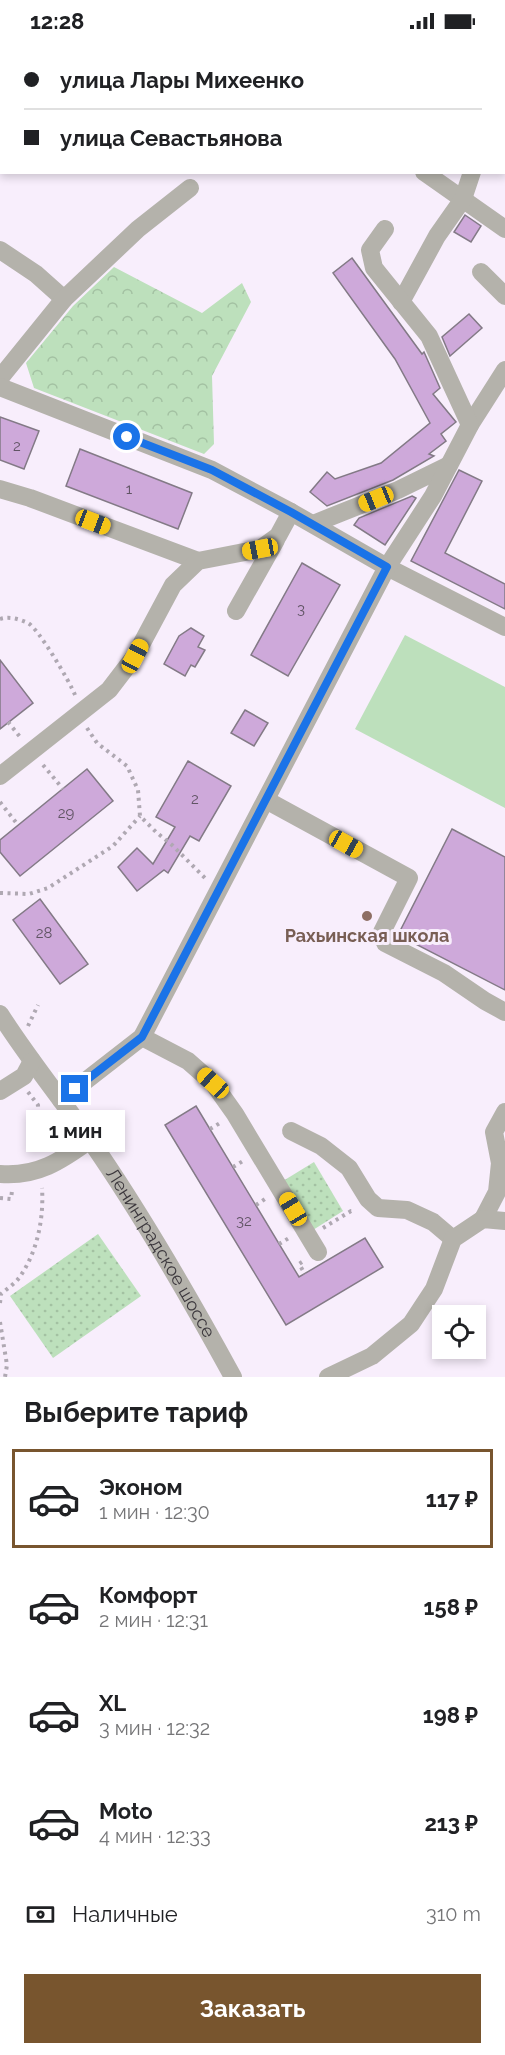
<!DOCTYPE html>
<html lang="ru">
<meta charset="utf-8">
<style>
:root{--surface:#fff;--page:#f6f6f6;--text:#202124;--muted:#757577;--line:#e0e0e0;--accent:#78552e}
body{margin:0;font-family:Raleway,sans-serif;background:var(--page);color:var(--text);height:100vh;display:flex;flex-direction:column;font-size:22px;white-space:nowrap}
*{box-sizing:border-box;margin:0}
p{font-size:20px;color:var(--muted)}
.icon{flex:none;width:33px;height:33px;fill:none;stroke:currentColor;stroke-width:2;stroke-linecap:round;stroke-linejoin:round}
.map{position:relative;height:1335px;overflow:hidden}
.details{display:flex;flex-direction:column;background:var(--surface);flex:1}
.details>*{flex:none}
.hud{position:absolute;left:0px;top:0px;width:506px;height:132px;box-shadow:0 3px 9px #0003;display:grid;align-content:center;height:132px;padding:0 24px;background:var(--surface)}
.buttons{position:absolute;left:432px;top:1263px;display:grid;gap:12px}
.buttons a{display:grid;place-items:center;width:54px;height:54px;border-radius:0px;background:var(--surface);box-shadow:0 3px 9px #0003;font-size:30px}
.end{position:absolute;width:27px;height:27px;margin:-14px;border:8px solid #1a73e8;background:#fff;box-shadow:0 0 0 3px #fff}
.from{border-radius:50%}
.bubble{position:absolute;height:42px;border-radius:0px;background:var(--surface);box-shadow:0 3px 9px #0003;font-size:20px;font-weight:700;line-height:42px;text-align:center}
.car{position:absolute;width:18px;height:36px;margin:-18px -9px;border-radius:8px;box-shadow:0 0 4px 2px #0007;background:linear-gradient(#f5c518 24%,#345 0 40%,#f5c518 0 76%,#345 0 86%,#f5c518 0)}
.hud b{display:flex;align-items:center;gap:21px;height:57px;font-size:22px}
.hud b+b{border-top:2px solid var(--line)}
.hud i{width:15px;height:15px;background:var(--text)}
ul{padding:0;list-style:none}
li{display:flex;align-items:center;gap:18px;height:99px;margin:0 12px 9px;padding:0 12px;border:3px solid transparent;border-radius:0px}
li div{flex:1}
li b{display:block;font-size:22px}
li em{font-style:normal;font-weight:700}
li.selected{border-color:var(--accent)}
li>.icon{width:54px;height:54px;stroke-width:1.5}
h2{padding:0 24px;font-size:27px;line-height:72px}
.pay{display:flex;align-items:center;gap:15px;height:66px;padding:0 24px;font-size:22px}
.pay p{margin-inline-start:auto}
.button{display:flex;gap:12px;margin-top:auto;padding:12px 24px}
.button a{flex:1;height:69px;border-radius:0px;background:var(--accent);color:#fff;font-size:24px;font-weight:700;line-height:69px;text-align:center}
.status{display:flex;justify-content:space-between;align-items:center;height:42px;padding:0 30px;background:var(--surface);direction:ltr}
.status svg{height:16px;fill:currentColor}
.map>svg:first-child{display:block}
.grass{fill:#bde0bc}
.forest{fill:url(#forest-crowns)}
.park{fill:url(#park-dots)}
.building{fill:#cea9da;stroke:#837a86;stroke-width:1.5}
.lines{fill:none;stroke-linecap:round;stroke-linejoin:round}
.path{stroke:#afa8b2;stroke-width:4;stroke-dasharray:3 4.5;stroke-linecap:butt}
.minor{stroke:#b4b2ab;stroke-width:18}
.route{stroke:#1a73e8;stroke-width:8}
.education-dot{fill:#8d6e63;stroke:#f8eefc;stroke-width:2}
.labels{text-anchor:middle;stroke-width:6;stroke-linejoin:round;paint-order:stroke}
.number-label{font-size:15px;fill:#605464}
.education-label{font-size:18px;font-weight:bold;fill:#785e54;stroke:#f8eefc}
.street-label{font-size:18px;fill:#3c383d;stroke:#f8eefc}
</style>
<div class="status"><b>12:28</b><svg viewBox="0 0 49 12"><path d="M0 12V9h3v3zM5 12V6h3v6zM10 12V3h3v9zM15 12V0h3v12zM26 1h20v11H26zM47 4h2v5h-2z"/></svg></div>
<div class="map">
<svg width="505" height="1335" viewBox="0 0 505 1335">
<defs>
<pattern id="forest-crowns" width="20" height="18" patternUnits="userSpaceOnUse" patternTransform="scale(1.5)"><rect width="20" height="18" fill="#bde0bc"/><path d="M2 6a3 3 0 1 1 6 0M12 15a3 3 0 1 1 6 0" fill="none" stroke="#a3c1a2"/></pattern>
<pattern id="park-dots" width="8" height="8" patternUnits="userSpaceOnUse" patternTransform="scale(1.5)"><rect width="8" height="8" fill="#bde0bc"/><path d="M2 2h.1M6 6h.1" fill="none" stroke="#a3c1a2" stroke-width="1.8" stroke-linecap="round"/></pattern>
</defs>
<rect width="100%" height="100%" fill="#f8eefc"/>
<!-- grass -->
<path class="grass" d="M 405,593 L 505,645 L 505,766 L 355,687 Z"/>
<!-- forest -->
<path class="forest" d="M 114,225 L 202,271 L 242,241 L 251,260 L 212,334 L 214,402 L 204,412 L 34,346 L 26,321 L 73,264 Z"/>
<!-- park -->
<g class="park">
<path d="M 314,1120 L 343,1169 L 313,1188 L 283,1139 Z"/>
<path d="M 98,1192 L 141,1254 L 53,1316 L 10,1254 Z"/>
</g>
<!-- building -->
<g class="building">
<path d="M 465,173 L 481,184 L 471,200 L 454,190 Z"/>
<path d="M 352,216 L 422,312 L 424,310 L 440,346 L 433,352 L 456,380 L 441,392 L 446,399 L 429,412 L 434,414 L 393,438 L 327,464 L 310,450 L 327,430 L 335,437 L 381,421 L 430,381 L 395,317 L 333,231 Z"/>
<path d="M 469,272 L 482,286 L 450,314 L 442,295 Z"/>
<path d="M 0,375 L 39,389 L 24,427 L 0,418 Z"/>
<path d="M 80,407 L 192,451 L 178,487 L 66,444 Z"/>
<path d="M 459,428 L 482,439 L 445,511 L 505,542 L 505,567 L 411,519 Z"/>
<path d="M 412,454 L 416,456 L 385,503 L 354,483 L 359,476 Z"/>
<path d="M 302,521 L 340,543 L 288,634 L 251,613 Z"/>
<path d="M 191,586 L 204,594 L 198,605 L 205,608 L 195,625 L 191,623 L 185,634 L 164,622 L 179,594 Z"/>
<path d="M 0,618 L 33,661 L 0,687 Z"/>
<path d="M 245,668 L 268,681 L 254,704 L 231,691 Z"/>
<path d="M 188,719 L 231,744 L 199,799 L 190,794 L 168,831 L 164,828 L 137,849 L 118,825 L 137,806 L 153,822 L 175,785 L 156,775 Z"/>
<path d="M 87,727 L 113,759 L 20,834 L 0,810 L 0,798 Z"/>
<path d="M 452,787 L 505,815 L 505,948 L 398,893 Z"/>
<path d="M 40,857 L 88,922 L 60,942 L 13,878 Z"/>
<path d="M 196,1064 L 299,1235 L 365,1196 L 383,1225 L 286,1283 L 165,1083 Z"/>
</g>
<g class="lines">
<!-- path -->
<g class="path">
<path d="M 238,0 L 240,2"/>
<path d="M 0,577 C 9,574 19,577 28,581 C 38,586 70,640 75,653"/>
<path d="M 8,680 L 21,696"/>
<path d="M 87,686 L 97,701 L 127,724 L 138,748 L 140,774 L 156,790 L 172,803 L 206,837"/>
<path d="M 43,723 L 63,747"/>
<path d="M 0,760 L 18,783"/>
<path d="M 0,851 L 29,852 L 48,846 L 113,804 L 140,774"/>
<path d="M 28,984 L 38,963"/>
<path d="M 28,1050 L 38,1063 L 40,1108"/>
<path d="M 210,1087 L 220,1081"/>
<path d="M 233,1125 L 243,1119"/>
<path d="M 0,1156 L 11,1157 L 12,1149"/>
<path d="M 256,1163 L 265,1157"/>
<path d="M 323,1186 L 351,1169 L 355,1169"/>
<path d="M 279,1202 L 289,1196"/>
<path d="M 302,1220 L 299,1222 L 305,1232"/>
<path d="M 0,1261 L 1,1252 C 7,1247 14,1242 19,1236 C 37,1211 44,1177 42,1146"/>
<path d="M 0,1280 L 7,1323 L 5,1335"/>
</g>
<!-- minor -->
<g class="minor">
<path d="M 429,0 L 431,2"/>
<path d="M 504,33 L 505,33"/>
<path d="M 504,62 L 505,60"/>
<path d="M 424,130 L 505,187"/>
<path d="M 0,208 L 36,232 L 64,257"/>
<path d="M 481,230 L 505,254"/>
<path d="M 401,260 L 437,194 L 463,157 L 472,130"/>
<path d="M 0,336 L 64,257 L 138,187 L 190,146"/>
<path d="M 0,345 L 212,428 L 291,470 L 387,525 L 505,585"/>
<path d="M 470,383 L 505,328"/>
<path d="M 0,447 L 30,456 L 198,519"/>
<path d="M 313,482 L 398,448 L 449,423"/>
<path d="M 236,569 L 276,498"/>
<path d="M 0,734 L 109,648 L 135,614 L 173,543 L 198,519 L 260,507 L 278,494 L 291,470"/>
<path d="M 266,758 L 409,836 L 382,890 L 385,901 L 444,931 L 485,959 L 505,970"/>
<path id="s1" d="M 0,972 C 31,1021 69,1066 101,1114 C 149,1185 192,1260 233,1335"/>
<path d="M 142,995 L 188,1019 L 213,1041 L 235,1072 L 318,1210"/>
<path d="M 0,1049 L 24,1034 L 32,1019"/>
<path d="M 61,1058 L 142,995 L 387,525 L 433,454 L 470,383 L 429,294 L 374,226 L 370,208 L 385,187"/>
<path d="M 291,1089 L 321,1104 L 349,1126 L 368,1157 L 378,1166 L 407,1168 L 433,1180 L 453,1197"/>
<path d="M 0,1132 C 37,1135 61,1119 90,1098"/>
<path d="M 483,1177 L 497,1150 L 500,1121 L 494,1090 L 505,1070"/>
<path d="M 328,1335 L 372,1314 L 411,1282 L 434,1247 L 453,1197 L 483,1177 L 505,1179"/>
</g>
</g>
<g class="lines">
<!-- route -->
<path class="route" d="M 75,1047 L 142,995 L 387,525 L 291,470 L 212,428 L 127,395"/>
</g>
<!-- markers -->
<circle class="education-dot" cx="367" cy="874" r="6"/>
<g class="labels">
<!-- number labels -->
<g class="number-label">
<text x="17" y="409">2</text>
<text x="129" y="452">1</text>
<text x="301" y="572">3</text>
<text x="195" y="762">2</text>
<text x="66" y="776">29</text>
<text x="44" y="896">28</text>
<text x="244" y="1184">32</text>
</g>
<!-- education labels -->
<g class="education-label">
<text x="367" y="900">Рахьинская школа</text>
</g>
<!-- street labels -->
<g class="street-label">
<text dy="6" stroke="none"><textPath href="#s1" startOffset="288">Ленинградское шоссе</textPath></text>
</g>
</g>
</svg>
<div class="buttons">
<a><svg class="icon" aria-label="locate" viewBox="0 0 24 24"><circle cx="12" cy="12" r="6"/><path d="M12 2v4M12 18v4M2 12h4M18 12h4"/></svg></a>
</div>
<i class="end from" style="left:127px;top:395px"></i>
<i class="end" style="left:75px;top:1047px"></i>
<div class="bubble" style="left:26px;top:1068px;width:99px">1 мин</div>
<i class="car" style="left:376px;top:457px;rotate:248deg"></i>
<i class="car" style="left:93px;top:480px;rotate:111deg"></i>
<i class="car" style="left:260px;top:507px;rotate:259deg"></i>
<i class="car" style="left:135px;top:614px;rotate:28deg"></i>
<i class="car" style="left:346px;top:802px;rotate:119deg"></i>
<i class="car" style="left:213px;top:1041px;rotate:312deg"></i>
<i class="car" style="left:293px;top:1167px;rotate:329deg"></i>
<div class="hud">
<b><i class="from"></i>улица Лары Михеенко</b>
<b><i></i>улица Севастьянова</b>
</div>
</div>
<section class="details">
<h2>Выберите тариф</h2>
<ul>
<li class="selected"><svg class="icon" aria-label="car" viewBox="0 0 24 24"><path d="M5 17H2v-5l4-1 3-4h7l3 4 3 1v5h-3M9 17h6M6 11h13"/><circle cx="7" cy="17" r="2"/><circle cx="17" cy="17" r="2"/></svg><div><b>Эконом</b><p>1 мин · 12:30</p></div><em>117 ₽</em></li>
<li><svg class="icon" aria-label="car" viewBox="0 0 24 24"><path d="M5 17H2v-5l4-1 3-4h7l3 4 3 1v5h-3M9 17h6M6 11h13"/><circle cx="7" cy="17" r="2"/><circle cx="17" cy="17" r="2"/></svg><div><b>Комфорт</b><p>2 мин · 12:31</p></div><em>158 ₽</em></li>
<li><svg class="icon" aria-label="car" viewBox="0 0 24 24"><path d="M5 17H2v-5l4-1 3-4h7l3 4 3 1v5h-3M9 17h6M6 11h13"/><circle cx="7" cy="17" r="2"/><circle cx="17" cy="17" r="2"/></svg><div><b>XL</b><p>3 мин · 12:32</p></div><em>198 ₽</em></li>
<li><svg class="icon" aria-label="car" viewBox="0 0 24 24"><path d="M5 17H2v-5l4-1 3-4h7l3 4 3 1v5h-3M9 17h6M6 11h13"/><circle cx="7" cy="17" r="2"/><circle cx="17" cy="17" r="2"/></svg><div><b>Moto</b><p>4 мин · 12:33</p></div><em>213 ₽</em></li>
</ul>
<div class="pay"><svg class="icon" aria-label="cash" viewBox="0 0 24 24"><path d="M3 7h18v10H3z"/><circle cx="12" cy="12" r="2"/></svg>Наличные<p>310 m</p></div>
<div class="button"><a>Заказать</a></div>
</section>
